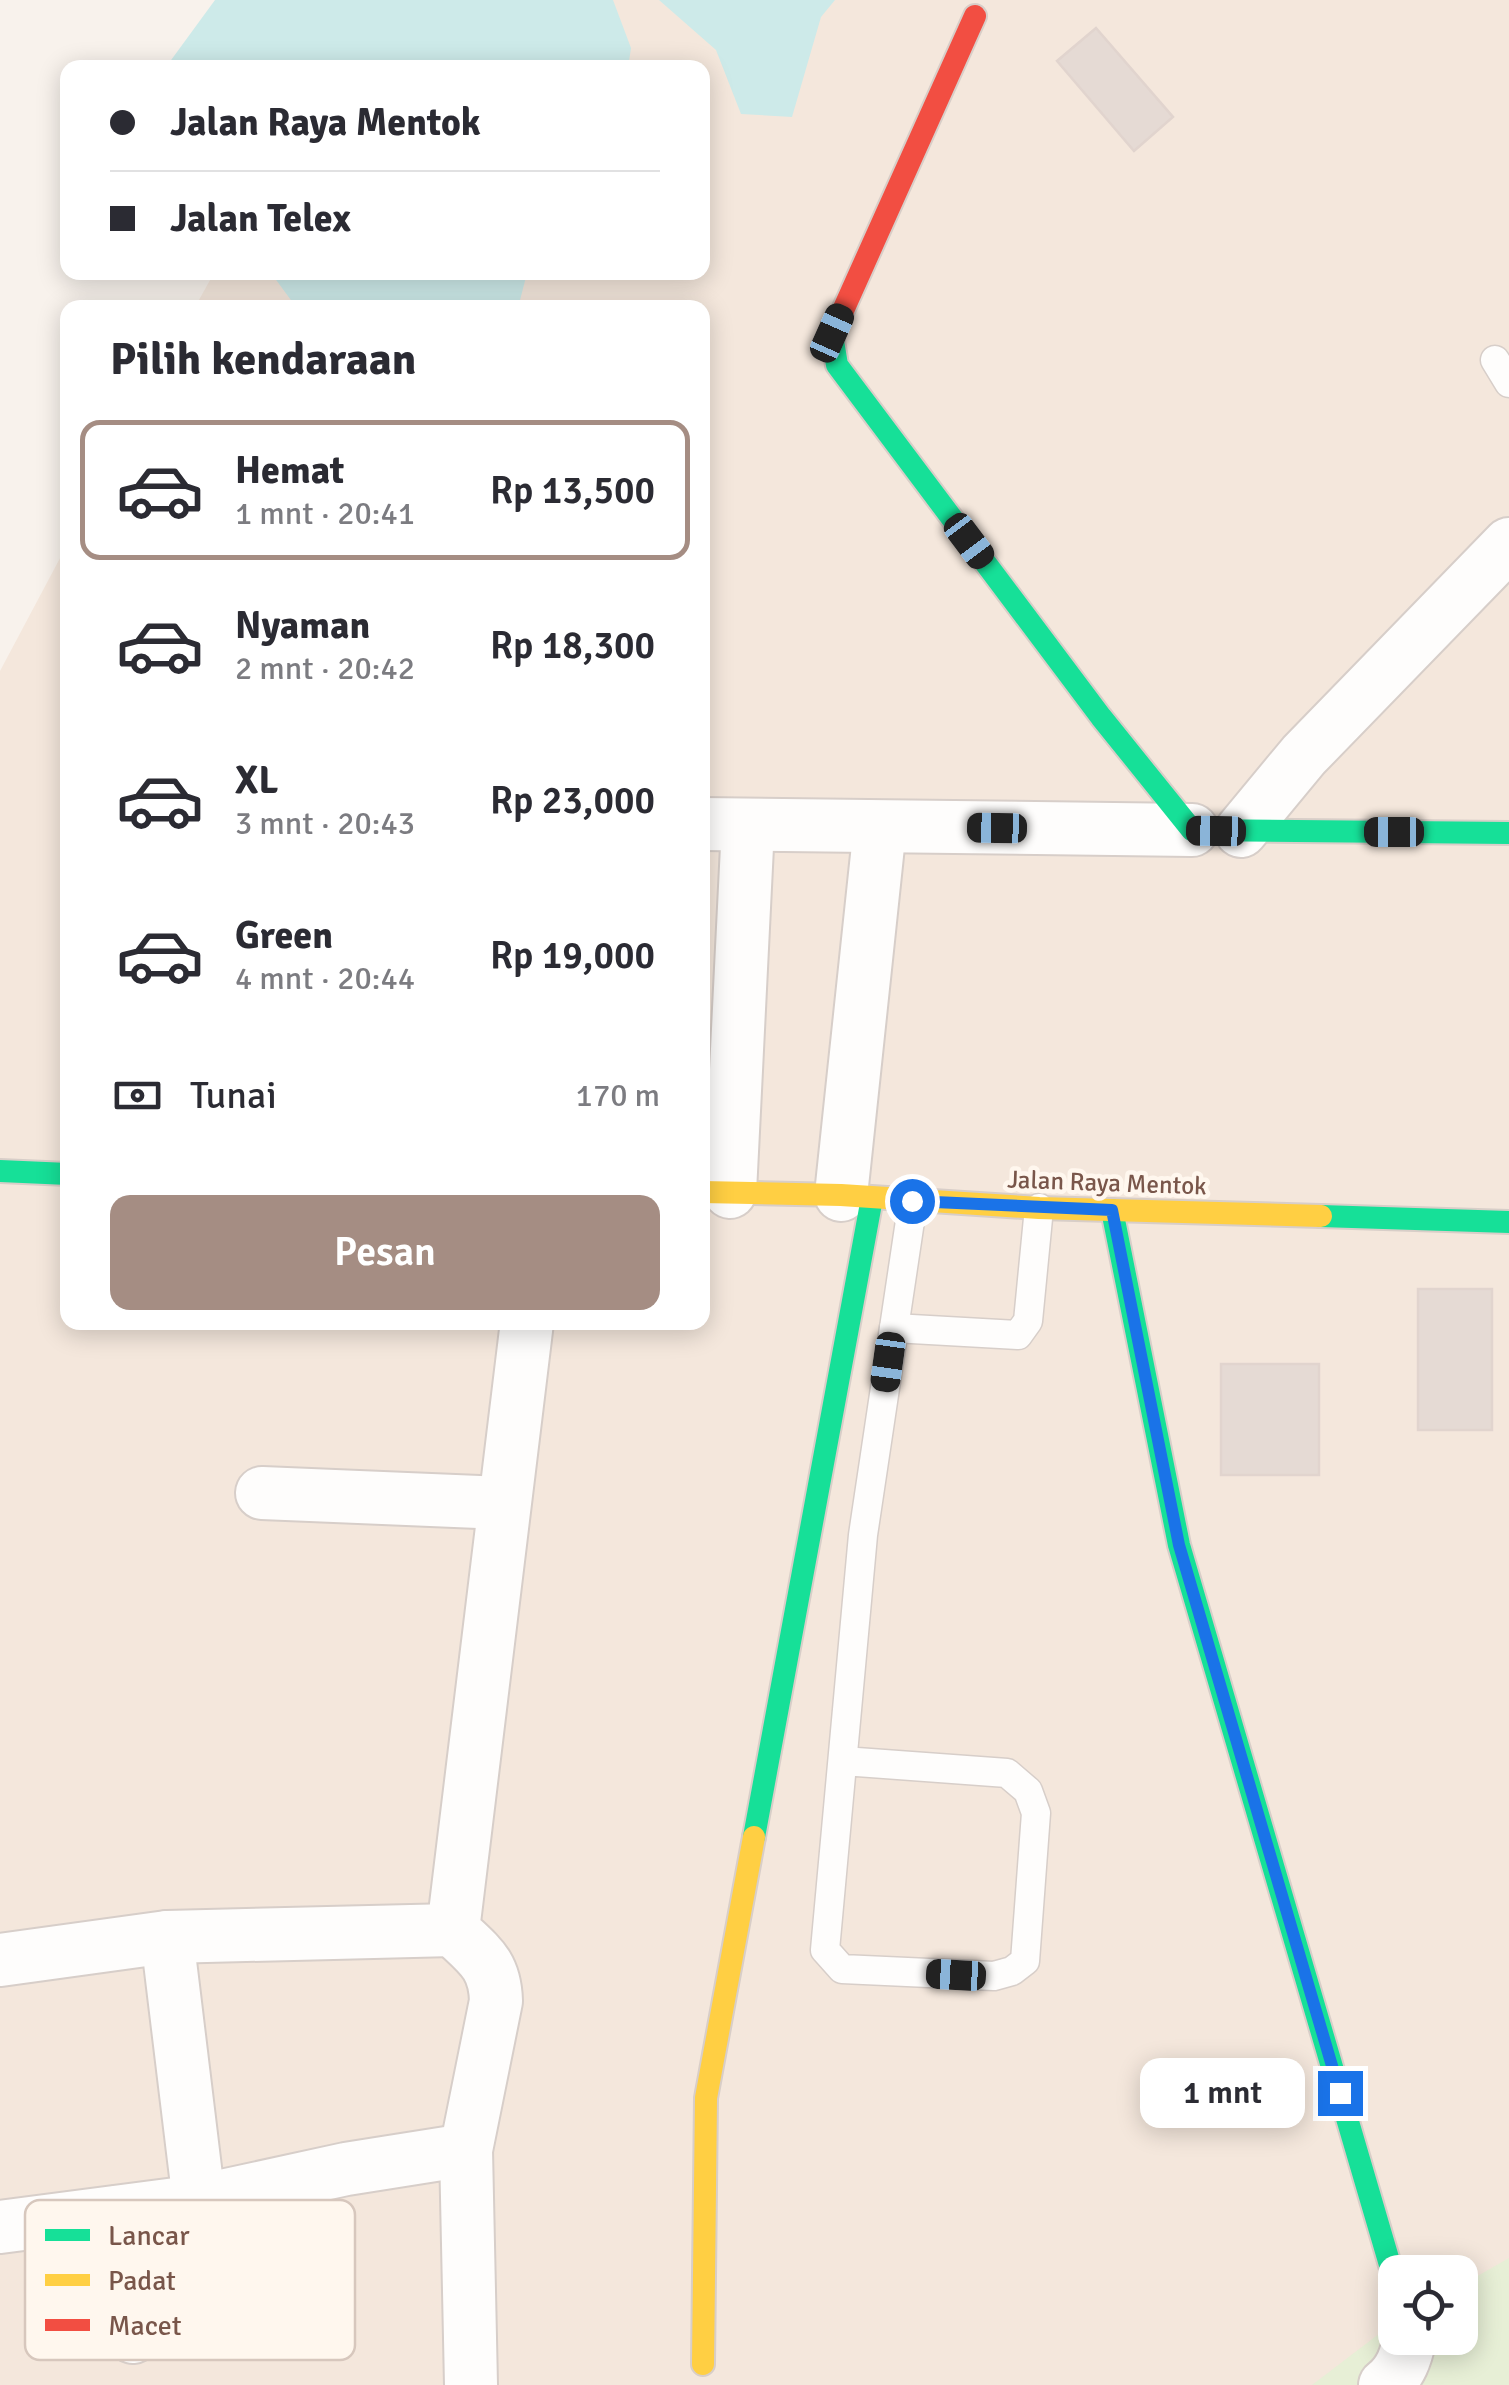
<!DOCTYPE html>
<html lang="id">
<meta charset="utf-8">
<style>
:root{--surface:#fff;--page:#f2f2f3;--text:#2b2b33;--muted:#7c7c81;--line:#e1e1e2;--accent:#a58d83}
body{margin:0;font-family:Signika,sans-serif;background:var(--page);color:var(--text);height:100vh;display:flex;flex-direction:column;font-size:38px;white-space:nowrap}
*{box-sizing:border-box;margin:0}
p{font-size:32px;color:var(--muted)}
.icon{flex:none;width:55px;height:55px;fill:none;stroke:currentColor;stroke-width:2;stroke-linecap:round;stroke-linejoin:round}
.map{position:relative;flex:1;overflow:hidden}
.details{position:absolute;left:60px;top:300px;width:650px;height:1030px;display:flex;flex-direction:column;background:var(--surface);border-radius:20px;box-shadow:0 5px 25px #0003}
.details>*{flex:none}
.top-card{position:absolute;left:60px;top:60px;width:650px;height:220px;border-radius:20px;box-shadow:0 5px 25px #0003;display:grid;align-content:center;height:220px;padding:0 50px;background:var(--surface)}
.controls{position:absolute;left:1378px;top:2255px;display:grid;gap:20px}
.controls a{display:grid;place-items:center;width:100px;height:100px;border-radius:20px;background:var(--surface);box-shadow:0 5px 25px #0003;font-size:50px}
.end{position:absolute;width:45px;height:45px;margin:-22px;border:12px solid #1a73e8;background:#fff;box-shadow:0 0 0 5px #fff}
.from{border-radius:50%}
.bubble{position:absolute;height:70px;border-radius:20px;background:var(--surface);box-shadow:0 5px 25px #0003;font-size:32px;font-weight:600;line-height:70px;text-align:center}
.car{position:absolute;width:30px;height:60px;margin:-30px -15px;border-radius:12px;box-shadow:0 0 8px 2px #0007;background:linear-gradient(#222 24%,#8ab4d8 0 40%,#222 0 76%,#8ab4d8 0 86%,#222 0)}
.top-card b{display:flex;align-items:center;gap:35px;height:95px;font-size:38px}
.top-card b+b{border-top:2px solid var(--line)}
.top-card i{width:25px;height:25px;background:var(--text)}
ul{padding:0;list-style:none}
li{display:flex;align-items:center;gap:30px;height:140px;margin:0 20px 15px;padding:0 30px;border:5px solid transparent;border-radius:20px}
li div{flex:1}
li b{display:block;font-size:38px}
li em{font-style:normal;font-weight:600}
li.on{border-color:var(--accent)}
li>.icon{width:90px;height:90px;stroke-width:1.5}
h2{padding:0 50px;font-size:45px;line-height:120px}
.pay{display:flex;align-items:center;gap:25px;height:110px;padding:0 50px;font-size:38px}
.pay p{margin-inline-start:auto}
.primary-button{display:flex;gap:20px;margin-top:auto;padding:20px 50px}
.primary-button a{flex:1;height:115px;border-radius:20px;background:var(--accent);color:#fff;font-size:40px;font-weight:600;line-height:115px;text-align:center}
.map>svg:first-child{display:block}
.residential{fill:#f4e7dc;fill-rule:evenodd}
.green{fill:#e7efd6}
.water{fill:#cdeae9}
.building{fill:#e5dad4;stroke:#e1d4ce;stroke-width:2.5}
.lines{fill:none;stroke-linecap:round;stroke-linejoin:round}
.lane-casing{stroke:#d7cec9;stroke-width:31}
.street-casing{stroke:#d7cec9;stroke-width:56}
.fast-casing{stroke:#d8cec8;stroke-width:26}
.slow-casing{stroke:#d8cec8;stroke-width:26}
.jam-casing{stroke:#d8cec8;stroke-width:26}
.lane{stroke:#fefdfc;stroke-width:28}
.street{stroke:#fefdfc;stroke-width:52}
.fast{stroke:#16e098;stroke-width:22}
.slow{stroke:#ffcf43;stroke-width:22}
.jam{stroke:#f24e42;stroke-width:22}
.route{stroke:#1a73e8;stroke-width:12}
.labels{text-anchor:middle;stroke-width:9;stroke-linejoin:round;paint-order:stroke}
.street-label{font-size:25px;fill:#79564a;stroke:#fff7ee}
.key{fill:#fff7ee;stroke:#d7c7bd;stroke-width:2.5}
.key-label{font-size:28px;fill:#79564a}
</style>
<div class="map">
<svg width="1509" height="2385" viewBox="0 0 1509 2385">
<rect width="100%" height="100%" fill="#f8f2ec"/>
<!-- residential -->
<path class="residential" d="M 360,0 L 1509,0 L 1509,2385 L 0,2385 L 0,671 L 67,545 L 68,1322 L 702,1322 L 702,308 L 195,307 L 214,273 L 702,272 L 702,68 L 324,67 ZM 1395,2272 L 1460,2272 L 1460,2338 L 1395,2338 Z"/>
<!-- green -->
<path class="green" d="M 1509,2258 L 1509,2385 L 1312,2385 L 1388,2327 L 1395,2338 L 1460,2338 L 1460,2286 Z"/>
<!-- water -->
<g class="water">
<path d="M 215,0 L 613,0 L 631,48 L 628,68 L 166,67 Z"/>
<path d="M 659,0 L 835,0 L 821,17 L 792,117 L 741,114 L 716,50 Z"/>
<path d="M 271,273 L 527,273 L 518,308 L 296,307 Z"/>
</g>
<!-- building -->
<g class="building">
<path d="M 1096,28 L 1173,117 L 1134,151 L 1057,61 Z"/>
<rect x="1418" y="1289" width="74" height="141"/>
<rect x="1221" y="1364" width="98" height="111"/>
</g>
<g class="lines">
<!-- lane casing -->
<g class="lane-casing">
<g id="lane">
<path d="M 1495,360 L 1509,383"/>
<path d="M 894,1328 L 1018,1335 L 1028,1321 L 1039,1208"/>
<path d="M 843,1761 L 1007,1773 L 1028,1791 L 1036,1813 L 1025,1961 L 1012,1971 L 994,1976 L 842,1969 L 825,1950 L 863,1535 L 913,1201"/>
</g>
</g>
<!-- street casing -->
<g class="street-casing">
<g id="street">
<path d="M 702,824 L 1192,830"/>
<path d="M 1241,831 L 1304,755 L 1509,544"/>
<path d="M 730,1192 L 748,826"/>
<path d="M 841,1195 L 880,827"/>
<path d="M 262,1493 L 503,1503"/>
<path d="M 167,1937 L 199,2201"/>
<path d="M 0,1960 L 167,1937 L 453,1930"/>
<path d="M 117,2212 L 133,2337"/>
<path d="M 0,2227 L 199,2201 L 346,2169 L 466,2150"/>
<path d="M 471,2385 L 466,2150 L 496,2001 C 495,1964 479,1955 453,1930 L 527,1322"/>
<path d="M 1385,2385 C 1401,2373 1406,2356 1410,2338"/>
</g>
</g>
<!-- fast casing -->
<g class="fast-casing">
<g id="fast">
<path d="M 832,335 L 837,365 L 1101,717 L 1192,830 L 1509,833"/>
<path d="M 0,1171 L 68,1174"/>
<path d="M 1112,1210 L 1179,1545 L 1395,2282"/>
<path d="M 1321,1216 L 1509,1222"/>
<path d="M 754,1837 L 872,1198"/>
</g>
</g>
<!-- slow casing -->
<g class="slow-casing">
<g id="slow">
<path d="M 702,1192 L 841,1195 L 1039,1208 L 1321,1216"/>
<path d="M 703,2364 L 706,2098 L 754,1837"/>
</g>
</g>
<!-- jam casing -->
<g class="jam-casing">
<path id="jam" d="M 832,335 L 975,16"/>
</g>
<!-- lane -->
<use href="#lane" class="lane"/>
<!-- street -->
<use href="#street" class="street"/>
<!-- fast -->
<use href="#fast" class="fast"/>
<!-- slow -->
<use href="#slow" class="slow"/>
<!-- jam -->
<use href="#jam" class="jam"/>
</g>
<g class="lines">
<!-- route -->
<path class="route" d="M 912,1201 L 1112,1210 L 1179,1545 L 1340,2093"/>
</g>
<g class="labels">
<!-- street labels -->
<g class="street-label">
<text transform="translate(1107 1182) rotate(2)" y="9">Jalan Raya Mentok</text>
</g>
</g>
<!-- legend -->
<rect x="25" y="2200" width="330" height="160" rx="15" class="key"/>
<rect x="45" y="2229" width="45" height="12" fill="#16e098"/>
<rect x="45" y="2274" width="45" height="12" fill="#ffcf43"/>
<rect x="45" y="2319" width="45" height="12" fill="#f24e42"/>
<g class="key-label">
<text x="108" y="2245">Lancar</text>
<text x="108" y="2290">Padat</text>
<text x="108" y="2335">Macet</text>
</g>
</svg>
<div class="controls">
<a><svg class="icon" aria-label="locate" viewBox="0 0 24 24"><circle cx="12" cy="12" r="6"/><path d="M12 2v4M12 18v4M2 12h4M18 12h4"/></svg></a>
</div>
<i class="end from" style="left:912px;top:1201px"></i>
<i class="end" style="left:1340px;top:2093px"></i>
<div class="bubble" style="left:1140px;top:2058px;width:165px">1 mnt</div>
<i class="car" style="left:832px;top:333px;rotate:24deg"></i>
<i class="car" style="left:969px;top:541px;rotate:143deg"></i>
<i class="car" style="left:997px;top:828px;rotate:271deg"></i>
<i class="car" style="left:1216px;top:831px;rotate:271deg"></i>
<i class="car" style="left:1394px;top:832px;rotate:270deg"></i>
<i class="car" style="left:888px;top:1362px;rotate:188deg"></i>
<i class="car" style="left:956px;top:1975px;rotate:273deg"></i>
<div class="top-card">
<b><i class="from"></i>Jalan Raya Mentok</b>
<b><i></i>Jalan Telex</b>
</div>
<section class="details">
<h2>Pilih kendaraan</h2>
<ul>
<li class="on"><svg class="icon" aria-label="car" viewBox="0 0 24 24"><path d="M5 17H2v-5l4-1 3-4h7l3 4 3 1v5h-3M9 17h6M6 11h13"/><circle cx="7" cy="17" r="2"/><circle cx="17" cy="17" r="2"/></svg><div><b>Hemat</b><p>1 mnt · 20:41</p></div><em>Rp 13,500</em></li>
<li><svg class="icon" aria-label="car" viewBox="0 0 24 24"><path d="M5 17H2v-5l4-1 3-4h7l3 4 3 1v5h-3M9 17h6M6 11h13"/><circle cx="7" cy="17" r="2"/><circle cx="17" cy="17" r="2"/></svg><div><b>Nyaman</b><p>2 mnt · 20:42</p></div><em>Rp 18,300</em></li>
<li><svg class="icon" aria-label="car" viewBox="0 0 24 24"><path d="M5 17H2v-5l4-1 3-4h7l3 4 3 1v5h-3M9 17h6M6 11h13"/><circle cx="7" cy="17" r="2"/><circle cx="17" cy="17" r="2"/></svg><div><b>XL</b><p>3 mnt · 20:43</p></div><em>Rp 23,000</em></li>
<li><svg class="icon" aria-label="car" viewBox="0 0 24 24"><path d="M5 17H2v-5l4-1 3-4h7l3 4 3 1v5h-3M9 17h6M6 11h13"/><circle cx="7" cy="17" r="2"/><circle cx="17" cy="17" r="2"/></svg><div><b>Green</b><p>4 mnt · 20:44</p></div><em>Rp 19,000</em></li>
</ul>
<div class="pay"><svg class="icon" aria-label="cash" viewBox="0 0 24 24"><path d="M3 7h18v10H3z"/><circle cx="12" cy="12" r="2"/></svg>Tunai<p>170 m</p></div>
<div class="primary-button"><a>Pesan</a></div>
</section>
</div>
